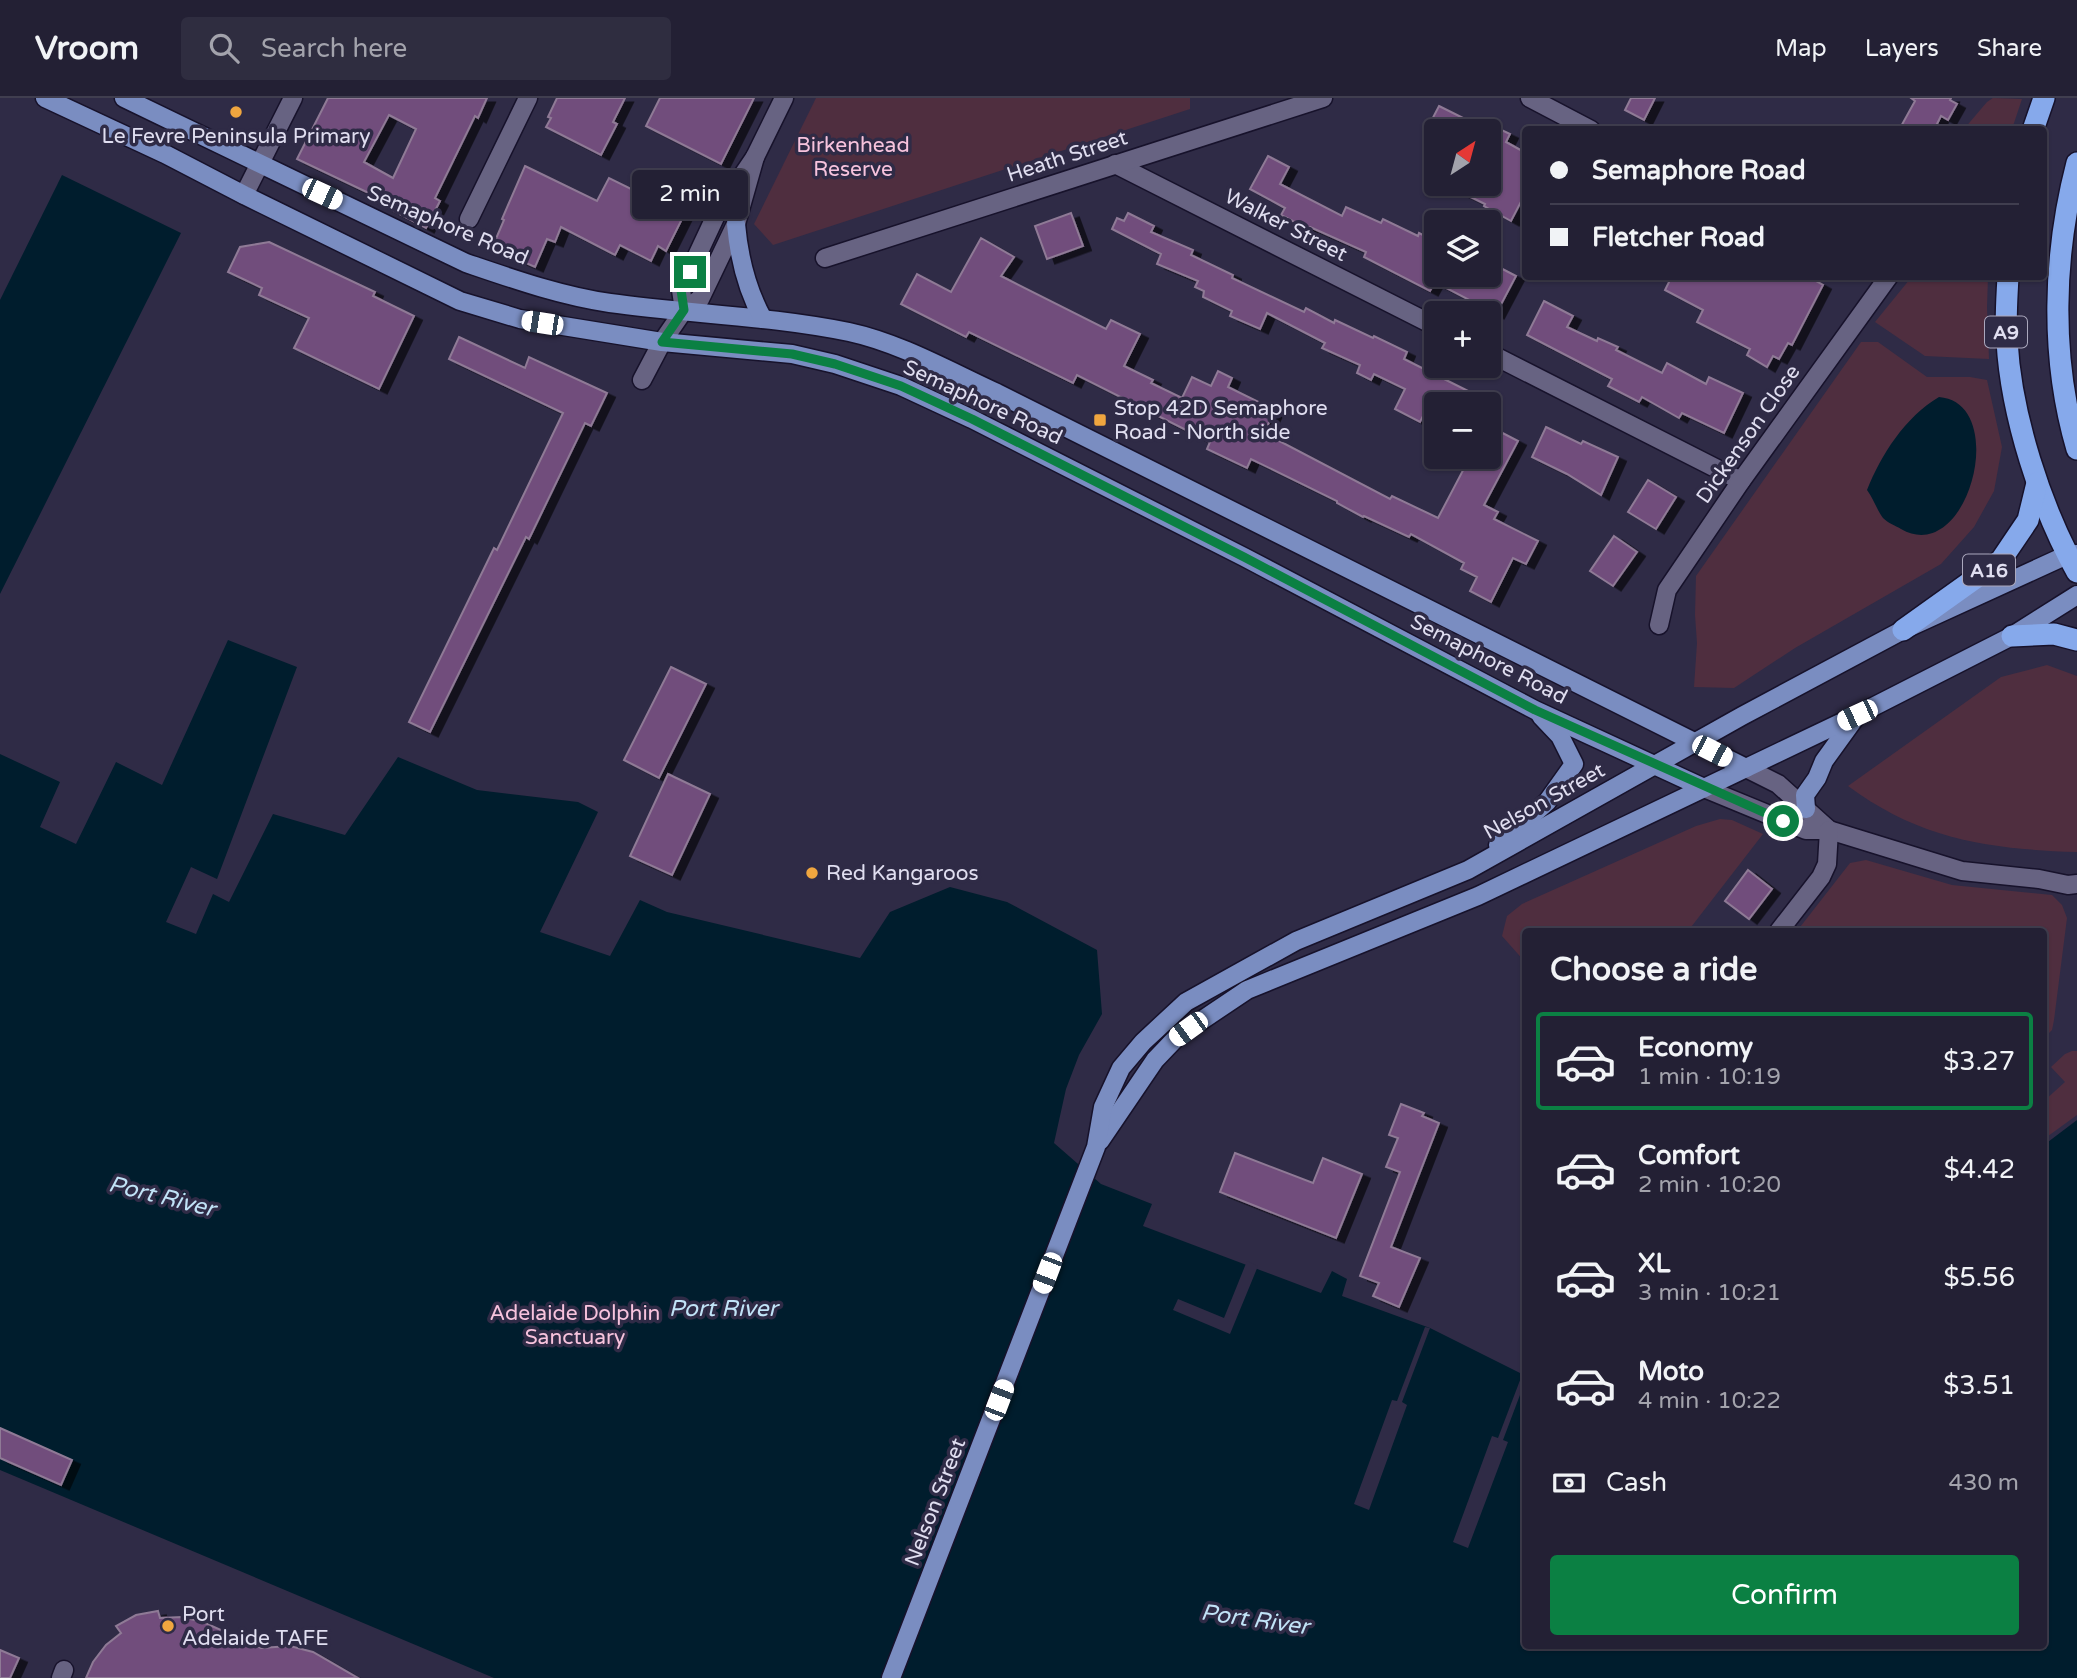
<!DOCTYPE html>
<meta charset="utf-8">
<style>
:root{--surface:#232034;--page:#2f2d40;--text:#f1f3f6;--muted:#a3a3ac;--line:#403e4f;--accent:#0b8043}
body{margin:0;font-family:"Varela Round",sans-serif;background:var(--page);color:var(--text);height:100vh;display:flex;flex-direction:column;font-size:26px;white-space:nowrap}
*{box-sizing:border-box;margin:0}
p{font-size:23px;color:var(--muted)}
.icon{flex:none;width:38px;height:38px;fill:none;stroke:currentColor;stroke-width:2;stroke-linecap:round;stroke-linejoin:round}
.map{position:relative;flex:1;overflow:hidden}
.sheet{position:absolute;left:1522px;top:830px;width:525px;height:721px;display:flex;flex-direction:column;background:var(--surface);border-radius:7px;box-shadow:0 2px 5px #0004,0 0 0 2px var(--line)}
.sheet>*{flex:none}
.hud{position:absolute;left:1522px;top:28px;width:525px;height:154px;border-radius:7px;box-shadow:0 2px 5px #0004,0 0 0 2px var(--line);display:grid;align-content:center;height:154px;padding:0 28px;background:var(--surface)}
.needle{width:46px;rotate:36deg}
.buttons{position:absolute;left:1424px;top:21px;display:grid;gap:14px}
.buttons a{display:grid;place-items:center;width:77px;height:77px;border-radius:7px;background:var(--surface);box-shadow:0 2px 5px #0004,0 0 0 2px var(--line);font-size:35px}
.end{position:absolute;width:32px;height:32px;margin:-16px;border:9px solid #0b8043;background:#fff;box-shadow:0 0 0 4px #fff}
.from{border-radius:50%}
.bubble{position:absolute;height:49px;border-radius:7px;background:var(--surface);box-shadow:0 2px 5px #0004,0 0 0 2px var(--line);font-size:23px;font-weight:600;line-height:49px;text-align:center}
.car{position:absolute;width:21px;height:42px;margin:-21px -10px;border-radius:9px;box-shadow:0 0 5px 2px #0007;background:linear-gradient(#fff 24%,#345 0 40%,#fff 0 76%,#345 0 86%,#fff 0)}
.hud b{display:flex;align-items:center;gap:24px;height:66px;font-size:26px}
.hud b+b{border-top:2px solid var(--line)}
.hud i{width:18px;height:18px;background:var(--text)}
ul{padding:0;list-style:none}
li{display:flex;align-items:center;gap:21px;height:98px;margin:0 14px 10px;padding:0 14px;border:4px solid transparent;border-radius:7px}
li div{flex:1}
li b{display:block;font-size:26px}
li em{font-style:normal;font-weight:600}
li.current{border-color:var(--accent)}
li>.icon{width:63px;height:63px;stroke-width:1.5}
h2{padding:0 28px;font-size:32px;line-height:84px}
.pay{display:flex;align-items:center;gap:18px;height:77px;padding:0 28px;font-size:26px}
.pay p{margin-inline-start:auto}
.button{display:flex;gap:14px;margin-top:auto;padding:14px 28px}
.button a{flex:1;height:80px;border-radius:7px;background:var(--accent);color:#fff;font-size:28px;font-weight:600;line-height:80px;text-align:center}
header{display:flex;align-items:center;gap:42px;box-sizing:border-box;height:98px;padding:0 35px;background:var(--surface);border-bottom:2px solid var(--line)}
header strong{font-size:33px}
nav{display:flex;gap:38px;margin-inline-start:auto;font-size:24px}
.search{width:490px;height:63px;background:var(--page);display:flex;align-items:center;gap:18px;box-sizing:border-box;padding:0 24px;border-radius:7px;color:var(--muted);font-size:26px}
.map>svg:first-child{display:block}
.green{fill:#4f2e3f}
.water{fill:#001d2d}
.pier{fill:#2f2b46}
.building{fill:#714e7b;stroke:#8f7a96;stroke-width:2;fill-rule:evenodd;filter:url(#shadow)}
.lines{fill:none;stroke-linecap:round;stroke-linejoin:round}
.minor-casing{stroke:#17122b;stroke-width:21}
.major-casing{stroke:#17122b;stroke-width:21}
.highway-casing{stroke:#17122b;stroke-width:24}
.minor{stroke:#676382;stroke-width:18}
.major{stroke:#7a8dc1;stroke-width:18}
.highway{stroke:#86a9eb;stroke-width:21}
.route{stroke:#0b8043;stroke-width:9}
.poi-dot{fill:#f0a63f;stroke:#2f2b46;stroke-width:2.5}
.labels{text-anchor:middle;stroke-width:7;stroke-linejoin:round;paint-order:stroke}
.shield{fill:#2f2b46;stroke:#aba8bd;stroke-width:2}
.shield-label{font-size:19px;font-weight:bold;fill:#e0def0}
.poi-label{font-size:21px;fill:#e0def0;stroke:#2f2b46;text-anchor:start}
.park-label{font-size:21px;fill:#f7c3dd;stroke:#2f2b46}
.street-label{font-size:21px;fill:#e0def0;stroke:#2f2b46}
.water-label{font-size:23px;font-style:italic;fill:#c1e3f7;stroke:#2f2b46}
</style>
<header>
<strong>Vroom</strong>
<div class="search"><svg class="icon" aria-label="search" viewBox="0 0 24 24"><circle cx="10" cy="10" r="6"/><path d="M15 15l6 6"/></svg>Search here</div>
<nav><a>Map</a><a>Layers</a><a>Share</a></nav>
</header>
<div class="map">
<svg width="2077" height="1580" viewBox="0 0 2077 1580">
<defs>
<filter id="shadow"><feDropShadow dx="8" dy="4.5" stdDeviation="0" flood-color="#0009"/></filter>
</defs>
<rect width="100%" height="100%" fill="#2f2b46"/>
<!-- green -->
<g class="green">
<path d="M 816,0 L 1190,0 L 1190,11 L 773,147 L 754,126 Z"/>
<path d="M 1993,0 L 2022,1 L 2012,31 L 1964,31 L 1987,4 Z"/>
<path d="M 1926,179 L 1988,179 L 1987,209 L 1989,261 L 1925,258 L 1875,224 L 1910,181 Z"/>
<path d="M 1861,244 L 1878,244 L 1927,279 L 1970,279 L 1987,282 L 2002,349 L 1994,393 L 1974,429 L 1941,466 L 1795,550 L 1734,590 L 1694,589 L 1697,545 L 1695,517 L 1696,478 Z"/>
<path d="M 2047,567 L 2077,578 L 2077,754 C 1989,751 1921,742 1848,688 L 2001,579 Z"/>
<path d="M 1720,721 L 1732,722 L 1763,736 L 1688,833 L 1526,833 L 1526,865 L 1502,838 L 1507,818 L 1522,806 L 1696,728 Z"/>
<path d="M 1866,762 L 1952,787 L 2052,797 L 2062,807 L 2067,820 L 2054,922 L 2052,932 L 2044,940 L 2044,833 L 1797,833 L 1850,765 Z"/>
<path d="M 2072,953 L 2077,953 L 2077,1017 L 2044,1041 L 2044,1003 L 2065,984 L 2051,969 L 2065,956 Z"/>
</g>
<!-- water -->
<g class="water">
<path d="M 62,77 L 181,135 L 0,496 L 0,202 Z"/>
<path d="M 1939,299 C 2011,305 1968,470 1901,431 C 1896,428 1888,425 1883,420 C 1877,412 1873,400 1867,392 C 1881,357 1905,319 1939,299 Z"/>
<path d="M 228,542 L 297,569 L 217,781 L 191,769 L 166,824 L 196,836 L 213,796 L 229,804 L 273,716 L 345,737 L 398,659 L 477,692 L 578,704 L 598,714 L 540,834 L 610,858 L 640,802 L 667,814 L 860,860 L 890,814 L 950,789 L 1007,804 L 1097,852 L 1102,916 L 1079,957 L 1066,991 L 1054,1045 L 1101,1086 L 1152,1106 L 1143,1128 L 1321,1195 L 1332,1173 L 1347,1181 L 1342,1198 L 1430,1230 L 1526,1278 L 1526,1547 L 2044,1547 L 2044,1047 L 2077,1022 L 2077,1580 L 494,1580 L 0,1372 L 0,656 L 60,684 L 40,729 L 76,746 L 116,664 L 162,687 Z"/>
</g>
<!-- pier -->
<g class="pier">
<path d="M 1247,1163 L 1258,1168 L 1230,1236 L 1173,1212 L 1178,1201 L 1224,1220 Z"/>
<path d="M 1425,1229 L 1430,1230 L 1402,1304 L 1407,1307 L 1369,1412 L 1354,1406 L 1392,1302 L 1397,1303 Z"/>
<path d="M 1522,1277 L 1526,1278 L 1526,1281 L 1503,1342 L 1508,1344 L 1468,1450 L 1453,1444 L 1492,1338 L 1498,1340 Z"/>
</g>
<!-- building -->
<g class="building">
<path d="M 328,0 L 487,0 L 478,20 L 475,18 L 435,100 L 440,103 L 426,130 L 371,101 L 373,97 L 297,61 ZM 389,17 L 416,31 L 393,80 L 364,64 Z"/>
<path d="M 557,0 L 625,0 L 613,24 L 617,26 L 601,57 L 546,29 L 551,20 L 548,19 Z"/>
<path d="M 660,0 L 754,0 L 721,66 L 646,28 Z"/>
<path d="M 1631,0 L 1655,0 L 1644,22 L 1625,12 Z"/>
<path d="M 1911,0 L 1951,0 L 1950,2 L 1957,6 L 1948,22 L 1941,18 L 1934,32 L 1899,32 L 1915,3 Z"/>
<path d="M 1439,8 L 1489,33 L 1489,26 L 1510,36 L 1506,44 L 1526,55 L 1526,94 L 1511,123 L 1484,108 L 1485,106 L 1444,86 L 1489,86 L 1489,33 L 1426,33 Z"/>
<path d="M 1268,58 L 1289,69 L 1280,86 L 1342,118 L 1346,109 L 1381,125 L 1383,121 L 1418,138 L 1419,135 L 1437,144 L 1437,177 L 1489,177 L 1489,164 L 1516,178 L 1496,216 L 1435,184 L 1430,193 L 1364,159 L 1366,154 L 1310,129 L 1308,131 L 1281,117 L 1285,110 L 1250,91 Z"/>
<path d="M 525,68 L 597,103 L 609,80 L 684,117 L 666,153 L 658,148 L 651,163 L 620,147 L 615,157 L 561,129 L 555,144 L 547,141 L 535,169 L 492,150 L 504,122 L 502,121 Z"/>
<path d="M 1071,115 L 1083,148 L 1047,161 L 1035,128 Z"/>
<path d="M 1128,115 L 1154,128 L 1151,134 L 1193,152 L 1191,157 L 1233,177 L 1232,180 L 1304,214 L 1306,210 L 1334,225 L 1335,222 L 1373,240 L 1374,238 L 1407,254 L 1404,261 L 1494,306 L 1429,306 L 1420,324 L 1395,311 L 1405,291 L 1374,276 L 1371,282 L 1357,275 L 1360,267 L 1322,250 L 1325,245 L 1267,215 L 1260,231 L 1230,218 L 1232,213 L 1203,199 L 1204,193 L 1195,189 L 1198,183 L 1157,166 L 1161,156 L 1112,131 L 1117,120 L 1124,123 Z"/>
<path d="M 981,140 L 1014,159 L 1001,178 L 1106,231 L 1111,222 L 1140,236 L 1124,268 L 1153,282 L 1151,285 L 1182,300 L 1192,279 L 1211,288 L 1218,273 L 1232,280 L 1228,289 L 1275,312 L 1264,335 L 1390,401 L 1392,398 L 1438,420 L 1470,359 L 1489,359 L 1489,328 L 1518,343 L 1484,407 L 1498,414 L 1494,421 L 1538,443 L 1526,466 L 1513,460 L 1491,504 L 1470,493 L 1477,479 L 1461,471 L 1464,465 L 1411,436 L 1409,439 L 1364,418 L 1363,419 L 1337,405 L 1337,403 L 1251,361 L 1247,370 L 1207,351 L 1210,344 L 1077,277 L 1073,285 L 969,234 L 966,239 L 901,206 L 917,176 L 951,194 Z"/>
<path d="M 269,144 L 375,194 L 373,198 L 414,218 L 379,291 L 294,250 L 309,220 L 259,197 L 262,190 L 228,174 L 240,149 Z"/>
<path d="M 1672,178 L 1807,178 L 1823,187 L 1792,247 L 1788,245 L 1779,261 L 1773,258 L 1767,269 L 1747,257 L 1750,251 L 1697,224 L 1703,212 L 1665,192 Z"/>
<path d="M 1544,203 L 1573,218 L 1567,229 L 1597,243 L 1598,240 L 1618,249 L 1616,252 L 1662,275 L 1667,265 L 1706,286 L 1709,279 L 1743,295 L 1724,335 L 1682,315 L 1679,320 L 1642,299 L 1639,304 L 1608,288 L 1612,281 L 1527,237 Z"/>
<path d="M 459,239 L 525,270 L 529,259 L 607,295 L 591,328 L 585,325 L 529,441 L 526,439 L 430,634 L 409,624 L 494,450 L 497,452 L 563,315 L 449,261 Z"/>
<path d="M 1546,329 L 1581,346 L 1583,343 L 1618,359 L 1601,397 L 1567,376 L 1532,359 Z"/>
<path d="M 1648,382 L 1676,399 L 1656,431 L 1628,414 Z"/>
<path d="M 1614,438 L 1637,454 L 1613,488 L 1590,473 Z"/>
<path d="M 671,569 L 706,586 L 659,680 L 624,662 Z"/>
<path d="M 668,676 L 710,696 L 672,777 L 630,758 Z"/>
<path d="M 1748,772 L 1772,791 L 1749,821 L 1725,803 Z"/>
<path d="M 1401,1006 L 1424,1015 L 1422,1018 L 1439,1025 L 1391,1149 L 1420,1160 L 1399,1209 L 1373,1198 L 1379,1185 L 1360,1178 L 1400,1074 L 1386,1069 L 1398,1040 L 1389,1037 Z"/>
<path d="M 1235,1055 L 1313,1085 L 1323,1060 L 1362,1076 L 1336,1140 L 1220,1094 Z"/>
<path d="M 0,1330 L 72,1362 L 61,1387 L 0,1360 Z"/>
<path d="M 158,1513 L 160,1520 L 182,1519 L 203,1524 L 261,1550 L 290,1548 L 313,1554 L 358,1580 L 86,1580 L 93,1564 L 106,1547 L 121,1535 L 116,1528 L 136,1517 Z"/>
<path d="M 0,1552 L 19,1560 L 10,1580 L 0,1580 Z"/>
</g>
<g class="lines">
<!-- minor casing -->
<g class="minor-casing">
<g id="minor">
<path d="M 1530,0 L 1591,32"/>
<path d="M 1115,66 L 1437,229"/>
<path d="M 244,97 L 293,0"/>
<path d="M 469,121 L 528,0"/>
<path d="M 825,160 L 1323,0"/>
<path d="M 684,212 L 681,192 L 717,115 L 755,59 L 784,0"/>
<path d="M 1489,255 L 1741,383"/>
<path d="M 642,282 L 662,244 L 684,212 L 700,201 L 736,126 L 755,59"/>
<path d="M 1659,527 L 1667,492 L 1741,383 L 1889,178"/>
<path d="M 1746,670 L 1778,686 L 1829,732"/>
<path d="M 1704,690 L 1806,732 L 1829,732 L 1962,773 L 2039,781 L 2068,787 L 2077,786"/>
<path d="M 1779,833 L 1821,779 L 1827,766 L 1829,732"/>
<path d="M 61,1580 L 64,1572"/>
</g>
</g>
<!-- major casing -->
<g class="major-casing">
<g id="major">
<path d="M 45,0 L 165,56 L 244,97 L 460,203 L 520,221 L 662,244 L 792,256 L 835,266 L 901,288 L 972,321 L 1244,459 L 1535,612 L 1704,690"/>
<path d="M 124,0 L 466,165 C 513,181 561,198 610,205 C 689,216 770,218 849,234 C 900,245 949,273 997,295 L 1746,670"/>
<path d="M 736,126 C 739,160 747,192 763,221"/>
<path d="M 1806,711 L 1805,697 L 1817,680 L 1824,663 L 1855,620"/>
<path d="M 1498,747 L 1547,704 L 1574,666 L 1560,638 L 1541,618"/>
<path d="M 1100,1043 L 1155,962 L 1177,939 L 1247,892 L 1478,798 L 1857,617 L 2012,538 L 2077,497"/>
<path d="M 891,1580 L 1096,1049 L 1103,1009 L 1121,970 L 1143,944 L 1186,904 L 1296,843 L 1468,772 L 1742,618 L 1903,532 L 2067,457 L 2077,456"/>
</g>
</g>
<!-- highway casing -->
<g class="highway-casing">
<g id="highway">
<path d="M 2033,32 L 2044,0"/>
<path d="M 2077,65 C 2053,157 2050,259 2077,351"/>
<path d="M 2008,178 C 2007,200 2005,222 2007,243 C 2011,317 2041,410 2077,474"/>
<path d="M 1903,532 L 2001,462 L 2028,422 L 2037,385"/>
<path d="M 2012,538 L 2054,536 L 2077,542"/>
</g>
</g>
<!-- minor -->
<use href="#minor" class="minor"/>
<!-- major -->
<use href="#major" class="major"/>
<!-- highway -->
<use href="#highway" class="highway"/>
</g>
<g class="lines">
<!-- route -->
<path class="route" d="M 690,174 L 681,192 L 684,212 L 662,244 L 792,256 L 835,266 L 901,288 L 972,321 L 1244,459 L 1535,612 L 1783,723"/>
</g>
<!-- markers -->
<g class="poi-dot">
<circle cx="236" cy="14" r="7"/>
<rect x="1093" y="315" width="14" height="14" rx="3.5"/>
<circle cx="812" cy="775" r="7"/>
<circle cx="168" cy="1528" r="7"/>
</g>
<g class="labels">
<!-- shield labels -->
<g class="shield">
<rect x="1985" y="218.5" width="42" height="31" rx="5"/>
<rect x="1963" y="456.5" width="52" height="31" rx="5"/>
</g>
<g class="shield-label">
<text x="2006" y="241">A9</text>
<text x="1989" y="479">A16</text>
</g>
<!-- poi labels -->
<g class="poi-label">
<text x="236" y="45" text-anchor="middle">Le Fevre Peninsula Primary</text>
<text x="1114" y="317">Stop 42D Semaphore<tspan x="1114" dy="24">Road - North side</tspan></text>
<text x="826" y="782">Red Kangaroos</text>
<text x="182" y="1523">Port<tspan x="182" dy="24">Adelaide TAFE</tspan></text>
</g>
<!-- park labels -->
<g class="park-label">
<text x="853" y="54">Birkenhead<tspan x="853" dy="24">Reserve</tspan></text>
<text x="575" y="1222">Adelaide Dolphin<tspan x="575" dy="24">Sanctuary</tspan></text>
</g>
<!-- street labels -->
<g class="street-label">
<text transform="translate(1067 58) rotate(-18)" y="7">Heath Street</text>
<text transform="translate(448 127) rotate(23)" y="7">Semaphore Road</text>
<text transform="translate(1286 127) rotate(27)" y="7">Walker Street</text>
<text transform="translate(983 304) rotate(25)" y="7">Semaphore Road</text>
<text transform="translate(1748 336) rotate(-55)" y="7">Dickenson Close</text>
<text transform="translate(1489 561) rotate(27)" y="7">Semaphore Road</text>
<text transform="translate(1544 703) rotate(-29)" y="7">Nelson Street</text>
<text transform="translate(935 1404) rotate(-69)" y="7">Nelson Street</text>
</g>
<!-- water labels -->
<g class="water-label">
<text transform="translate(162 1098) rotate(14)" y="8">Port River</text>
<text x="723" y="1218">Port River</text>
<text transform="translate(1255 1521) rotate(8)" y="8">Port River</text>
</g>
</g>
</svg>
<div class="buttons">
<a><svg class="needle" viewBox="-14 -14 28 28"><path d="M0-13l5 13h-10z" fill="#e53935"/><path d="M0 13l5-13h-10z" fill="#a3a3ac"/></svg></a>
<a><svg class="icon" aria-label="layers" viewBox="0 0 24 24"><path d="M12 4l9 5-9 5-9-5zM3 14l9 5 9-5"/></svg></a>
<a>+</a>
<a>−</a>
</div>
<i class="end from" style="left:1783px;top:723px"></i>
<i class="end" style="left:690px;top:174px"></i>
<div class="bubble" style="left:632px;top:72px;width:116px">2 min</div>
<i class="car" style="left:322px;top:96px;rotate:115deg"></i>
<i class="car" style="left:542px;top:225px;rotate:279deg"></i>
<i class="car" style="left:1857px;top:617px;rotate:245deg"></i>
<i class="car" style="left:1712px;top:653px;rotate:117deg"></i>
<i class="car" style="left:1188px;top:931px;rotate:234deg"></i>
<i class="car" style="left:1047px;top:1175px;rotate:201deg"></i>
<i class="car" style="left:999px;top:1302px;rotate:21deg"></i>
<div class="hud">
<b><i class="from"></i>Semaphore Road</b>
<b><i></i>Fletcher Road</b>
</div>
<section class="sheet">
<h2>Choose a ride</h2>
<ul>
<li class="current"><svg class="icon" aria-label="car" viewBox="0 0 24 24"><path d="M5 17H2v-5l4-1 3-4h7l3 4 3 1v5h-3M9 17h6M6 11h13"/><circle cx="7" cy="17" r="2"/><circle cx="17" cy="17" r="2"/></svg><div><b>Economy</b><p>1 min · 10:19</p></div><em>$3.27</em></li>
<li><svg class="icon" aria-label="car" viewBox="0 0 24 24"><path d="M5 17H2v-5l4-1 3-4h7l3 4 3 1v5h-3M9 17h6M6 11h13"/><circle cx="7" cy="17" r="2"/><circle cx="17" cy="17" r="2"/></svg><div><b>Comfort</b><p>2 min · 10:20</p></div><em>$4.42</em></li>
<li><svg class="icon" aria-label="car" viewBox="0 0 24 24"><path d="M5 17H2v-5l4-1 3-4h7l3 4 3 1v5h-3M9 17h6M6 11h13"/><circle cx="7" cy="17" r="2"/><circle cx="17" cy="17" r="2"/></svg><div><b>XL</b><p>3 min · 10:21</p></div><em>$5.56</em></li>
<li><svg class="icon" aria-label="car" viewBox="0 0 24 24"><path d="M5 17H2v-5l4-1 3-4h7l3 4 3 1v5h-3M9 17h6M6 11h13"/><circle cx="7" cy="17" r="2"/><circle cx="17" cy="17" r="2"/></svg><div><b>Moto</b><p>4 min · 10:22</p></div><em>$3.51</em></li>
</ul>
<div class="pay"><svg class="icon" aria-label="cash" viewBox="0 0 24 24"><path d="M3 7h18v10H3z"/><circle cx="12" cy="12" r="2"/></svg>Cash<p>430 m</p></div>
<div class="button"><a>Confirm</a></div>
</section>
</div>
